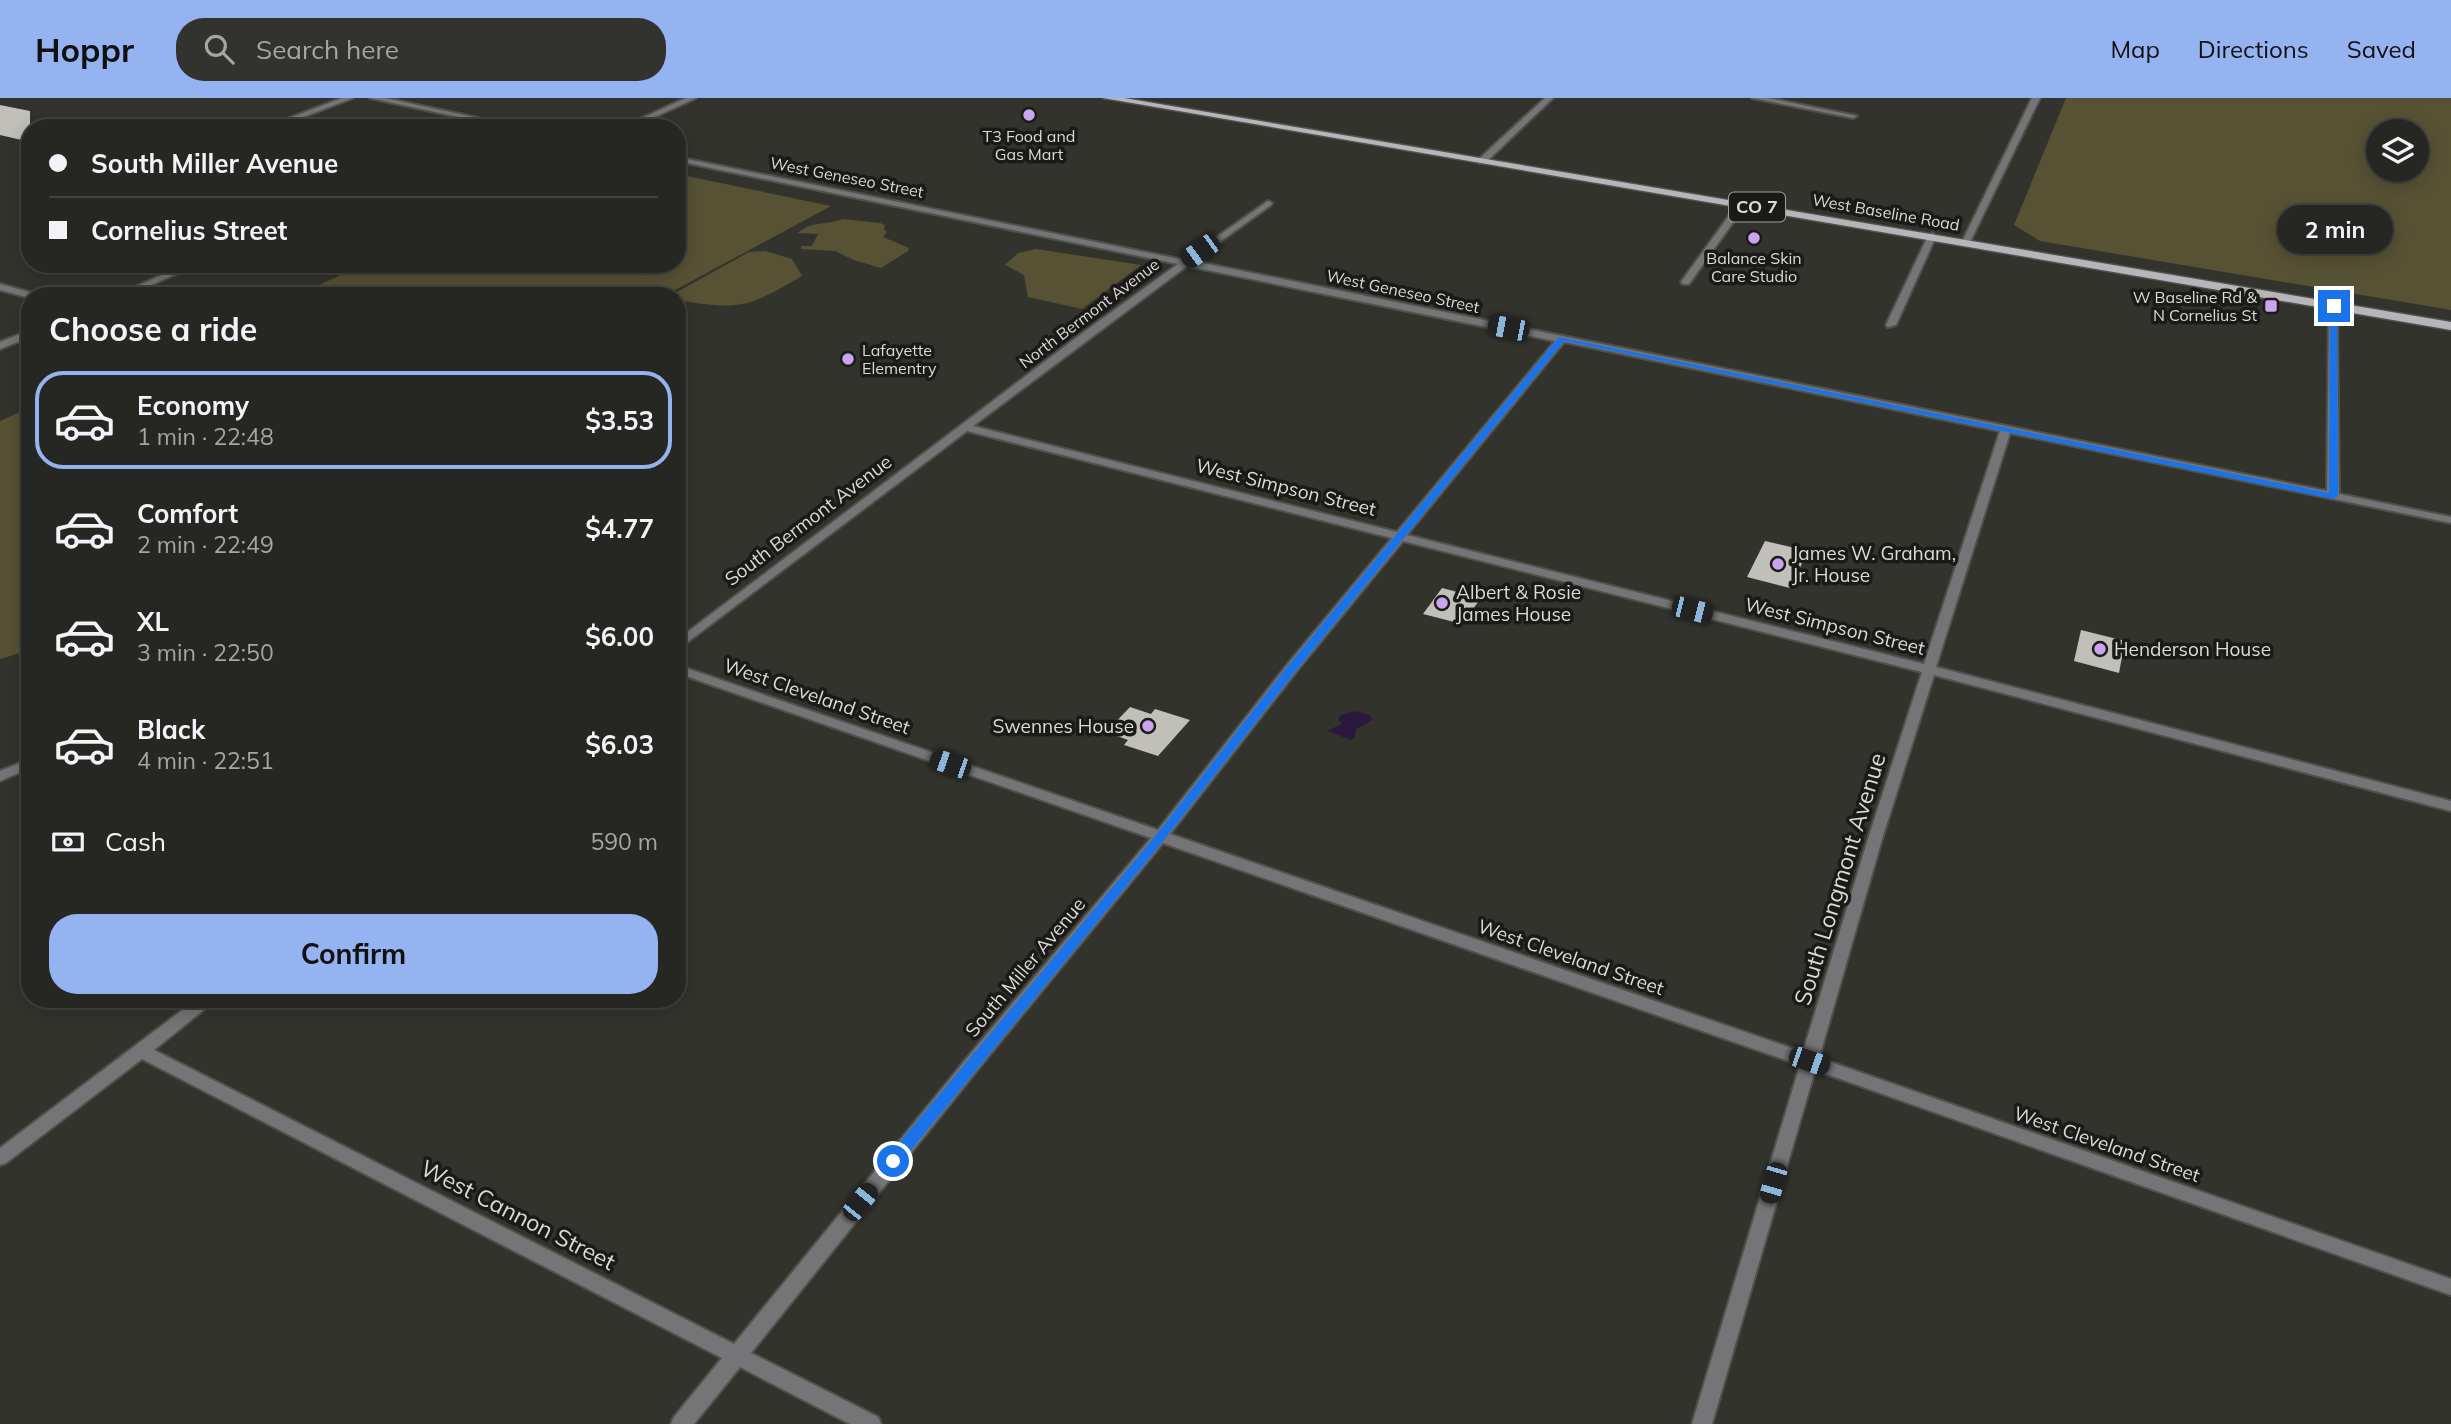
<!DOCTYPE html>
<meta charset="utf-8">
<style>
:root{--surface:#262622;--page:#32322f;--text:#f1f3f6;--muted:#a4a5a5;--line:#424340;--accent:#95b2f1}
body{margin:0;font-family:Mulish,sans-serif;background:var(--page);color:var(--text);height:100vh;display:flex;flex-direction:column;font-size:26px;white-space:nowrap}
*{box-sizing:border-box;margin:0}
p{font-size:23px;color:var(--muted)}
.icon{flex:none;width:38px;height:38px;fill:none;stroke:currentColor;stroke-width:2;stroke-linecap:round;stroke-linejoin:round}
.map{position:relative;flex:1;overflow:hidden}
.drawer{position:absolute;left:21px;top:189px;width:665px;height:721px;display:flex;flex-direction:column;background:var(--surface);border-radius:28px;box-shadow:0 4px 18px #0003,0 0 0 2px var(--line)}
.drawer>*{flex:none}
.hud{position:absolute;left:21px;top:21px;width:665px;height:154px;border-radius:28px;box-shadow:0 4px 18px #0003,0 0 0 2px var(--line);display:grid;align-content:center;height:154px;padding:0 28px;background:var(--surface)}
.controls{position:absolute;left:2366px;top:21px;display:grid;gap:14px}
.controls a{display:grid;place-items:center;width:63px;height:63px;border-radius:50%;background:var(--surface);box-shadow:0 4px 18px #0003,0 0 0 2px var(--line);font-size:35px}
.end{position:absolute;width:32px;height:32px;margin:-16px;border:9px solid #1a73e8;background:#fff;box-shadow:0 0 0 4px #fff}
.from{border-radius:50%}
.bubble{position:absolute;height:49px;border-radius:24px;background:var(--surface);box-shadow:0 4px 18px #0003,0 0 0 2px var(--line);font-size:23px;font-weight:700;line-height:49px;text-align:center}
.car{position:absolute;width:21px;height:42px;margin:-21px -10px;border-radius:9px;box-shadow:0 0 5px 2px #0007;background:linear-gradient(#222 24%,#8ab4d8 0 40%,#222 0 76%,#8ab4d8 0 86%,#222 0)}
.hud b{display:flex;align-items:center;gap:24px;height:66px;font-size:26px}
.hud b+b{border-top:2px solid var(--line)}
.hud i{width:18px;height:18px;background:var(--text)}
ul{padding:0;list-style:none}
li{display:flex;align-items:center;gap:21px;height:98px;margin:0 14px 10px;padding:0 14px;border:4px solid transparent;border-radius:28px}
li div{flex:1}
li b{display:block;font-size:26px}
li em{font-style:normal;font-weight:700}
li.active{border-color:var(--accent)}
li>.icon{width:63px;height:63px;stroke-width:1.5}
h2{padding:0 28px;font-size:32px;line-height:84px}
.pay{display:flex;align-items:center;gap:18px;height:77px;padding:0 28px;font-size:26px}
.pay p{margin-inline-start:auto}
.action{display:flex;gap:14px;margin-top:auto;padding:14px 28px}
.action a{flex:1;height:80px;border-radius:28px;background:var(--accent);color:#111;font-size:28px;font-weight:700;line-height:80px;text-align:center}
header{display:flex;align-items:center;gap:42px;box-sizing:border-box;height:98px;padding:0 35px;background:var(--accent);color:#111}
header strong{font-size:33px}
nav{display:flex;gap:38px;margin-inline-start:auto;font-size:24px}
.search{width:490px;height:63px;background:var(--page);display:flex;align-items:center;gap:18px;box-sizing:border-box;padding:0 24px;border-radius:28px;color:var(--muted);font-size:26px}
.map>svg:first-child{display:block}
.green{fill:#575234;fill-rule:evenodd}
.water{fill:#2b183d}
.building{fill:#c0bfb9}
.lines{fill:none;stroke-linecap:round;stroke-linejoin:round}
.minor-casing{stroke:#51514c;stroke-width:4}
.primary-casing{stroke:#51514c;stroke-width:3}
.minor{fill:#757476;fill-rule:evenodd}
.primary{fill:#b7b5ba;fill-rule:evenodd}
.route{fill:#1a73e8}
.poi-dot{fill:#c9a5ee;stroke:#1b1a18;stroke-width:2.5}
.labels{text-anchor:middle;stroke-width:7;stroke-linejoin:round;paint-order:stroke}
.far-poi-label{font-size:16px;fill:#dadad6;stroke:#1b1a18}
.far-street-label{font-size:16px;fill:#dadad6;stroke:#1b1a18}
.shield{fill:#1b1a18;stroke:#a1a09d;stroke-width:2}
.shield-label{font-size:18px;font-weight:bold;fill:#dadad6}
.street-label{font-size:19px;fill:#dadad6;stroke:#1b1a18}
.poi-label{font-size:19px;fill:#dadad6;stroke:#1b1a18;text-anchor:start}
.near-street-label{font-size:23px;fill:#dadad6;stroke:#1b1a18}
</style>
<header>
<strong>Hoppr</strong>
<div class="search"><svg class="icon" aria-label="search" viewBox="0 0 24 24"><circle cx="10" cy="10" r="6"/><path d="M15 15l6 6"/></svg>Search here</div>
<nav><a>Map</a><a>Directions</a><a>Saved</a></nav>
</header>
<div class="map">
<svg width="2451" height="1326" viewBox="0 0 2451 1326">
<rect width="100%" height="100%" fill="#33332e"/>
<!-- green -->
<g class="green">
<path d="M 2066,0 L 2451,0 L 2451,212 L 2040,143 L 2014,127 ZM 2378,33 L 2417,33 L 2417,72 L 2378,72 Z"/>
<path d="M 677,76 L 831,108 L 664,198 L 295,198 L 365,166 L 677,166 Z"/>
<path d="M 842,121 L 880,125 L 885,127 L 884,132 L 887,134 L 883,139 L 909,150 L 908,153 L 881,170 L 854,162 L 835,153 L 801,151 L 801,148 L 812,148 L 818,136 L 798,135 C 812,122 827,128 842,121 Z"/>
<path d="M 1036,151 L 1141,167 L 1082,211 L 1028,199 L 1024,177 L 1005,167 L 1018,155 Z"/>
<path d="M 765,153 L 792,161 L 802,178 C 752,207 742,213 683,203 L 677,194 L 749,154 Z"/>
<path d="M 20,314 L 30,317 L 30,552 L 0,561 L 0,323 Z"/>
</g>
<!-- water -->
<path class="water" d="M 1355,613 L 1370,617 L 1372,622 L 1356,631 L 1355,639 L 1351,642 L 1327,633 L 1342,626 L 1338,621 L 1341,617 Z"/>
<!-- building -->
<g class="building">
<path d="M 0,7 L 30,13 L 30,44 L 0,37 Z"/>
<path d="M 1765,443 L 1808,453 L 1790,490 L 1747,479 Z"/>
<path d="M 1442,490 L 1481,500 L 1462,526 L 1423,516 Z"/>
<path d="M 2081,532 L 2125,543 L 2119,575 L 2074,563 Z"/>
<path d="M 1130,609 L 1151,616 L 1155,611 L 1190,622 L 1158,658 L 1124,647 L 1128,642 L 1106,634 Z"/>
</g>
<g class="lines">
<!-- minor casing -->
<g class="minor-casing">
<g id="minor">
<path d="M 342,0 L 353,0 L 275,30 L 263,30 Z"/>
<path d="M 370,0 L 385,0 L 525,30 L 509,30 Z"/>
<path d="M 686,0 L 696,0 L 631,30 L 620,30 Z"/>
<path d="M 1545,0 L 1553,0 L 1485,65 L 1479,65 L 1479,61 Z"/>
<path d="M 1752,0 L 1768,0 L 1857,18 L 1853,20 Z"/>
<path d="M 2032,0 L 2040,0 L 1970,144 L 1963,146 L 1962,144 Z"/>
<path d="M 677,59 L 1184,162 L 1268,103 L 1272,105 L 1271,107 L 1193,163 L 2327,393 L 2329,208 L 2337,206 L 2339,396 L 2451,419 L 2451,425 L 2010,335 L 1936,569 L 2451,703 L 2451,713 L 1934,577 L 1882,741 L 1819,960 L 2451,1181 L 2451,1197 L 1815,972 L 1712,1326 L 1692,1326 L 1800,967 L 1163,745 L 983,965 L 751,1255 L 878,1319 L 881,1326 L 850,1326 L 740,1269 L 694,1326 L 671,1326 L 674,1319 L 722,1260 L 142,961 L 6,1065 L 0,1067 L 0,1050 L 197,901 L 217,901 L 154,952 L 734,1246 L 971,955 L 1151,740 L 677,575 L 677,567 L 1158,732 L 1286,568 L 1392,440 L 967,333 L 677,552 L 677,542 L 1084,234 L 1178,166 L 677,63 ZM 1187,168 L 1555,243 L 1397,434 L 973,328 ZM 1564,244 L 2000,333 L 1924,566 L 1407,437 ZM 1403,443 L 1922,574 L 1868,741 L 1803,954 L 1170,736 L 1296,574 Z"/>
<path d="M 1739,104 L 1746,106 L 1689,186 L 1683,186 L 1681,184 Z"/>
<path d="M 1932,135 L 1936,138 L 1896,227 L 1888,229 L 1886,227 L 1928,138 Z"/>
<path d="M 186,166 L 198,166 L 127,198 L 115,198 Z"/>
<path d="M 0,186 L 36,196 L 37,198 L 30,198 L 30,200 L 0,192 Z"/>
<path d="M 30,232 L 30,239 L 0,251 L 0,244 Z"/>
<path d="M 30,661 L 30,670 L 0,683 L 0,673 Z"/>
</g>
</g>
<!-- primary casing -->
<g class="primary-casing">
<path id="primary" d="M 1103,0 L 1124,0 L 2451,224 L 2451,232 Z"/>
</g>
<!-- minor -->
<use href="#minor" class="minor"/>
<!-- primary -->
<use href="#primary" class="primary"/>
</g>
<!-- route -->
<path class="route" d="M 2334,205 L 2337,208 L 2338,398 L 2333,401 L 1564,243 L 1295,574 L 1164,742 L 899,1067 L 888,1067 L 886,1063 L 888,1058 L 1156,737 L 1287,569 L 1559,239 L 2329,395 L 2330,208 Z"/>
<!-- markers -->
<g class="poi-dot">
<circle cx="1029" cy="17" r="7"/>
<circle cx="1754" cy="140" r="7"/>
<rect x="2264" y="201" width="14" height="14" rx="3.5"/>
<circle cx="848" cy="261" r="7"/>
<circle cx="1778" cy="466" r="7"/>
<circle cx="1442" cy="505" r="7"/>
<circle cx="2100" cy="551" r="7"/>
<circle cx="1148" cy="628" r="7"/>
</g>
<g class="labels">
<!-- far-poi labels -->
<g class="far-poi-label">
<text x="1029" y="44">T3 Food and<tspan x="1029" dy="18">Gas Mart</tspan></text>
<text x="1754" y="166">Balance Skin<tspan x="1754" dy="18">Care Studio</tspan></text>
<text x="2257" y="205" text-anchor="end">W Baseline Rd &amp;<tspan x="2257" dy="18">N Cornelius St</tspan></text>
<text x="862" y="258" text-anchor="start">Lafayette<tspan x="862" dy="18">Elementry</tspan></text>
</g>
<!-- far-street labels -->
<g class="far-street-label">
<text transform="translate(847 79) rotate(11)" y="6">West Geneseo Street</text>
<text transform="translate(1886 114) rotate(10)" y="6">West Baseline Road</text>
<text transform="translate(1403 193) rotate(12)" y="6">West Geneseo Street</text>
<text transform="translate(1089 215) rotate(-37)" y="6">North Bermont Avenue</text>
</g>
<!-- shield labels -->
<rect class="shield" x="1729" y="94.5" width="56" height="29" rx="5"/>
<g class="shield-label">
<text x="1757" y="115">CO 7</text>
</g>
<!-- street labels -->
<g class="street-label">
<text transform="translate(1286 389) rotate(14)" y="7">West Simpson Street</text>
<text transform="translate(808 422) rotate(-37)" y="7">South Bermont Avenue</text>
<text transform="translate(1835 528) rotate(14)" y="7">West Simpson Street</text>
<text transform="translate(817 598) rotate(19)" y="7">West Cleveland Street</text>
<text transform="translate(1571 859) rotate(19)" y="7">West Cleveland Street</text>
<text transform="translate(1025 869) rotate(-50)" y="7">South Miller Avenue</text>
<text transform="translate(2107 1046) rotate(19)" y="7">West Cleveland Street</text>
</g>
<!-- poi labels -->
<g class="poi-label">
<text x="1792" y="462">James W. Graham,<tspan x="1792" dy="22">Jr. House</tspan></text>
<text x="1456" y="501">Albert &amp; Rosie<tspan x="1456" dy="22">James House</tspan></text>
<text x="2114" y="558">Henderson House</text>
<text x="1134" y="635" text-anchor="end">Swennes House</text>
</g>
<!-- near-street labels -->
<g class="near-street-label">
<text transform="translate(1840 781) rotate(-73)" y="8">South Longmont Avenue</text>
<text transform="translate(518 1117) rotate(27)" y="8">West Cannon Street</text>
</g>
</g>
</svg>
<div class="controls">
<a><svg class="icon" aria-label="layers" viewBox="0 0 24 24"><path d="M12 4l9 5-9 5-9-5zM3 14l9 5 9-5"/></svg></a>
</div>
<i class="end from" style="left:893px;top:1063px"></i>
<i class="end" style="left:2334px;top:208px"></i>
<div class="bubble" style="left:2277px;top:107px;width:116px">2 min</div>
<i class="car" style="left:1200px;top:153px;rotate:234deg"></i>
<i class="car" style="left:1508px;top:230px;rotate:281deg"></i>
<i class="car" style="left:1692px;top:512px;rotate:104deg"></i>
<i class="car" style="left:950px;top:666px;rotate:289deg"></i>
<i class="car" style="left:1809px;top:963px;rotate:109deg"></i>
<i class="car" style="left:1773px;top:1085px;rotate:196deg"></i>
<i class="car" style="left:860px;top:1104px;rotate:39deg"></i>
<div class="hud">
<b><i class="from"></i>South Miller Avenue</b>
<b><i></i>Cornelius Street</b>
</div>
<section class="drawer">
<h2>Choose a ride</h2>
<ul>
<li class="active"><svg class="icon" aria-label="car" viewBox="0 0 24 24"><path d="M5 17H2v-5l4-1 3-4h7l3 4 3 1v5h-3M9 17h6M6 11h13"/><circle cx="7" cy="17" r="2"/><circle cx="17" cy="17" r="2"/></svg><div><b>Economy</b><p>1 min · 22:48</p></div><em>$3.53</em></li>
<li><svg class="icon" aria-label="car" viewBox="0 0 24 24"><path d="M5 17H2v-5l4-1 3-4h7l3 4 3 1v5h-3M9 17h6M6 11h13"/><circle cx="7" cy="17" r="2"/><circle cx="17" cy="17" r="2"/></svg><div><b>Comfort</b><p>2 min · 22:49</p></div><em>$4.77</em></li>
<li><svg class="icon" aria-label="car" viewBox="0 0 24 24"><path d="M5 17H2v-5l4-1 3-4h7l3 4 3 1v5h-3M9 17h6M6 11h13"/><circle cx="7" cy="17" r="2"/><circle cx="17" cy="17" r="2"/></svg><div><b>XL</b><p>3 min · 22:50</p></div><em>$6.00</em></li>
<li><svg class="icon" aria-label="car" viewBox="0 0 24 24"><path d="M5 17H2v-5l4-1 3-4h7l3 4 3 1v5h-3M9 17h6M6 11h13"/><circle cx="7" cy="17" r="2"/><circle cx="17" cy="17" r="2"/></svg><div><b>Black</b><p>4 min · 22:51</p></div><em>$6.03</em></li>
</ul>
<div class="pay"><svg class="icon" aria-label="cash" viewBox="0 0 24 24"><path d="M3 7h18v10H3z"/><circle cx="12" cy="12" r="2"/></svg>Cash<p>590 m</p></div>
<div class="action"><a>Confirm</a></div>
</section>
</div>
